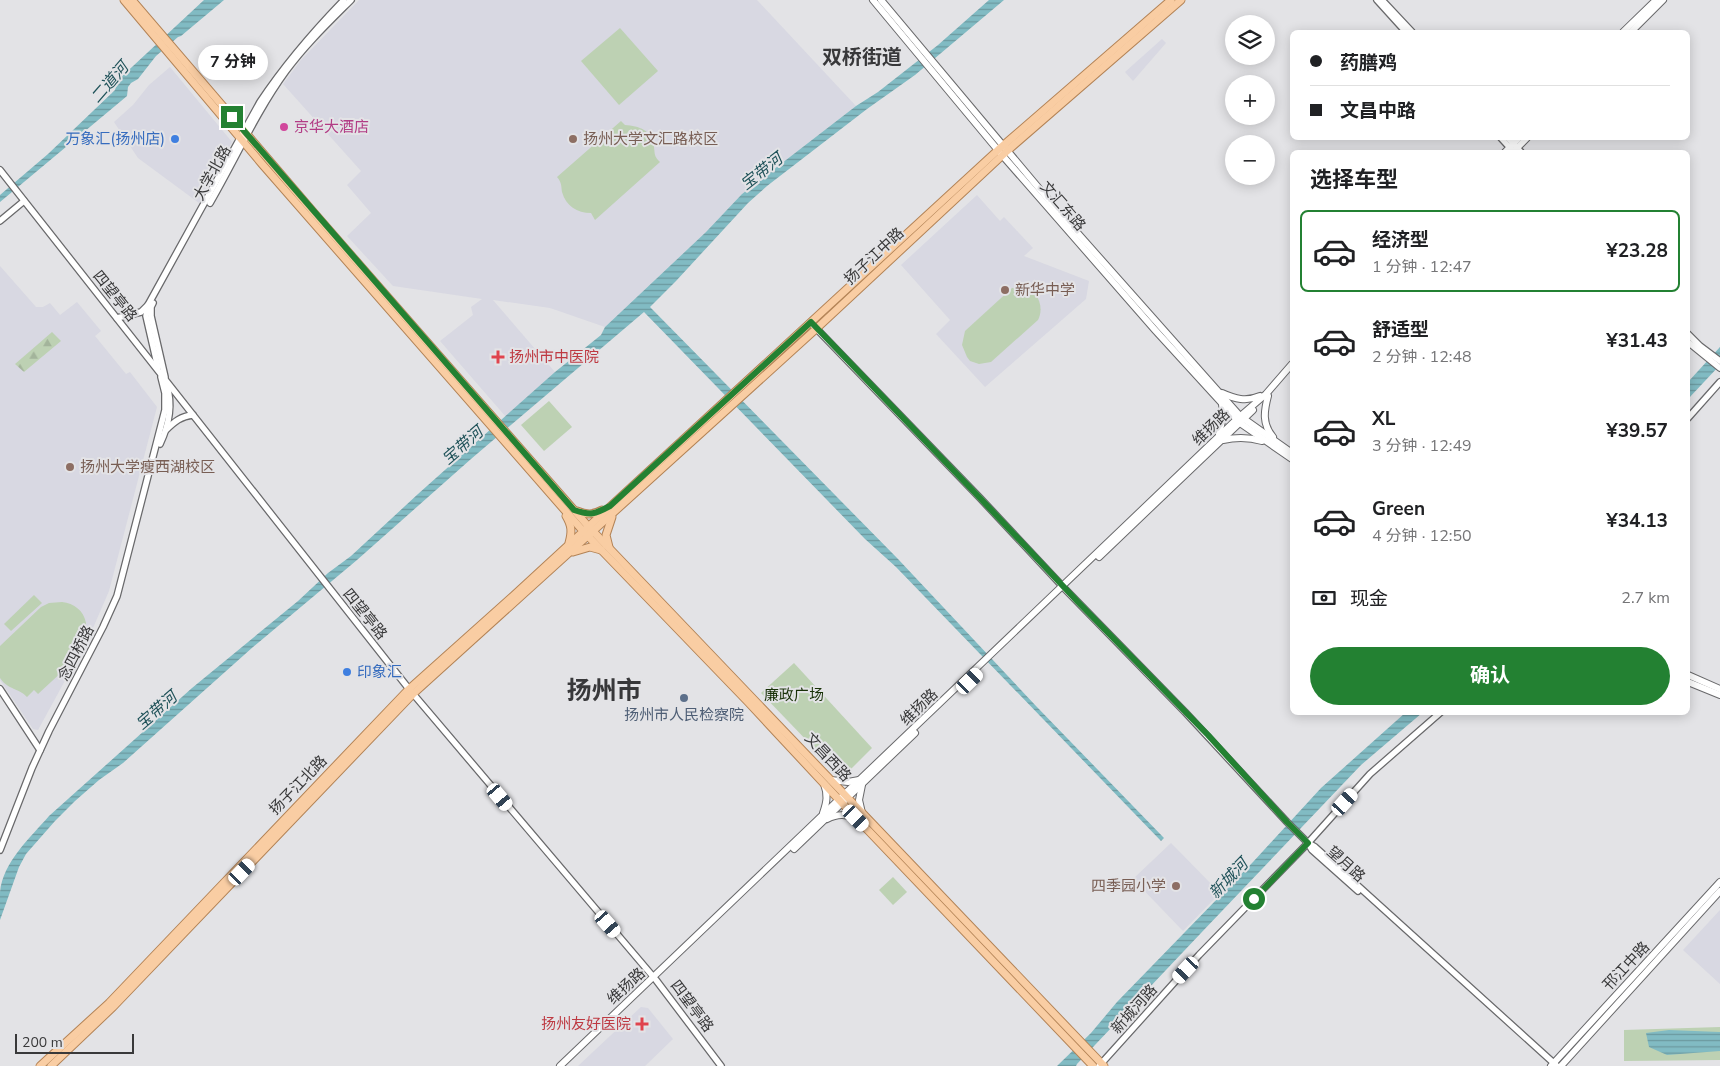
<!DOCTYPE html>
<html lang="zh">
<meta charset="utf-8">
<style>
:root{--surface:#fff;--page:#f6f6f6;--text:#202124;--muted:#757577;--line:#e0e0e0;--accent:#238132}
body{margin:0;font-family:"Nunito Sans","Noto Sans SC",sans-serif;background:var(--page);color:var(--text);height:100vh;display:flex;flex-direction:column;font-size:19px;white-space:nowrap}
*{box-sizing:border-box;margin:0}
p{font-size:16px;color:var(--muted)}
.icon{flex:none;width:28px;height:28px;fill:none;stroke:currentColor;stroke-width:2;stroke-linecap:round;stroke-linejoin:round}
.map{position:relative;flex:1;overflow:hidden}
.side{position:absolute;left:1290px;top:150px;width:400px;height:565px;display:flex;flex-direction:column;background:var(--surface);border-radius:8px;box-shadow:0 2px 12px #0003}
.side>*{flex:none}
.hud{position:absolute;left:1290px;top:30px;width:400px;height:110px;border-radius:8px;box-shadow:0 2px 12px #0003;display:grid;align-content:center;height:110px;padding:0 20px;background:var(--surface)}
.tools{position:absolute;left:1225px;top:15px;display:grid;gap:10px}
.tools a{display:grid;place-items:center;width:50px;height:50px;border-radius:50%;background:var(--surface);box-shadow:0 2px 12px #0003;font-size:25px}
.scale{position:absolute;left:15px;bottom:12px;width:119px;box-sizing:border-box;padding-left:5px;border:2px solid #39393a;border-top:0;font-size:14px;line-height:18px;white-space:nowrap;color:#39393a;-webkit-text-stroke:4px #e3e3e6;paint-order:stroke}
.end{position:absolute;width:22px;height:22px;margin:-11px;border:6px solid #238132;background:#fff;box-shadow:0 0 0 2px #fff}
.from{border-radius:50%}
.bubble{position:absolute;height:35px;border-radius:18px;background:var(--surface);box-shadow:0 2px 12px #0003;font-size:16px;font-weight:700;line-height:35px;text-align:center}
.car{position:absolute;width:15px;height:30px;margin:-15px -8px;border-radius:6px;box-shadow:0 0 4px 1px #0007;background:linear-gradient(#fff 24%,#345 0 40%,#fff 0 76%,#345 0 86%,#fff 0)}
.hud b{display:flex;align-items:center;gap:18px;height:48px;font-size:19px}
.hud b+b{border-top:1px solid var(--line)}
.hud i{width:12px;height:12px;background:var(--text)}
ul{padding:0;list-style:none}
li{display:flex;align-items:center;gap:15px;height:82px;margin:0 10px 8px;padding:0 10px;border:2px solid transparent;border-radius:8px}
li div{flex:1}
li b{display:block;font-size:19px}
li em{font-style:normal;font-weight:700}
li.active{border-color:var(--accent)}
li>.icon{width:45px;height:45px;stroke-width:1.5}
h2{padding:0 20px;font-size:22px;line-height:60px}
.pay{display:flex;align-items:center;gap:12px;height:55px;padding:0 20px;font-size:19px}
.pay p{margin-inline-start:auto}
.primary-button{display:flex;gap:10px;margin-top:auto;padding:10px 20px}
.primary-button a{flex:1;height:58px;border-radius:30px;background:var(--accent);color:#fff;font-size:20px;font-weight:700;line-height:58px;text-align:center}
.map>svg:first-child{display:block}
.built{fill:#d8d8e2}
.forest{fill:url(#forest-firs)}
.park{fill:#bdd1b3}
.water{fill:url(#water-rules)}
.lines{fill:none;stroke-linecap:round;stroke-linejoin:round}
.tertiary-casing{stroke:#69696b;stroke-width:8}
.secondary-casing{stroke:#69696b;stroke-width:8}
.primary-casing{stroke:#b38356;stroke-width:9}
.tertiary{stroke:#fff;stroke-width:5.5}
.secondary{stroke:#fff;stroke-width:6}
.primary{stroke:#f9cda3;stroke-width:7}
.route{stroke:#238132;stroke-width:6}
.hotel-dot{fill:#d1479c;stroke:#e3e3e6;stroke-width:2}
.shop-dot{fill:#3f7fe0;stroke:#e3e3e6;stroke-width:2}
.education-dot{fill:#8d6e63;stroke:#e3e3e6;stroke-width:2}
.health-dot{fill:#e0444e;stroke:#e3e3e6;stroke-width:2}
.service-dot{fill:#5c6f8a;stroke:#e3e3e6;stroke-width:2}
.labels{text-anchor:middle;stroke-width:4;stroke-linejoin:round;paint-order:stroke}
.hotel-label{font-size:15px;fill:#b23c85;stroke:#e3e3e6;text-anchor:start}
.shop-label{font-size:15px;fill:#366cbe;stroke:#e3e3e6;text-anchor:end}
.education-label{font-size:15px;fill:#785e54;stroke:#e3e3e6;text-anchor:start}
.street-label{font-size:15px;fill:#39393a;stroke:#e3e3e6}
.health-label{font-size:15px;fill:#be3a42;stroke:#e3e3e6;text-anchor:start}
.park-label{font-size:15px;fill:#183107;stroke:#e3e3e6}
.service-label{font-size:15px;fill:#4e5e75;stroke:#e3e3e6}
.water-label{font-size:16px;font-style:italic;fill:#1f5259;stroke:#e3e3e6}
.district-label{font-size:20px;font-weight:bold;fill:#38383a;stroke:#e3e3e6}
.town-label{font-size:25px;font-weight:bold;fill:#38383a;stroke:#e3e3e6}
</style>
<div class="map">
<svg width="1720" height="1066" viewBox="0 0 1720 1066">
<defs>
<pattern id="forest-firs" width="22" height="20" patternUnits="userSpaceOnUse" patternTransform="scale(1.25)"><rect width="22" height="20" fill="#bdd1b3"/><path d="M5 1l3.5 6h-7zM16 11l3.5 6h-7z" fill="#a3b49b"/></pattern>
<pattern id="water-rules" width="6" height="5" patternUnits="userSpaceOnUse" patternTransform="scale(1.25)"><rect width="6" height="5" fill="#81bbc3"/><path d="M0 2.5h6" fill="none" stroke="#6b999f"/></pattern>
</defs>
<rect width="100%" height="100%" fill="#e3e3e6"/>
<!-- built -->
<g class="built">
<path d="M 359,0 L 757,0 L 856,106 L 742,194 L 706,232 L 605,327 L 550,308 L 493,300 L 555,372 L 506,417 L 440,341 L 473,315 L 471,307 L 482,299 L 393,286 L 347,236 L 371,213 L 347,185 L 361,171 L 283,84 L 301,60 Z"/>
<path d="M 1162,39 L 1166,43 L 1133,81 L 1125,72 Z"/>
<path d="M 170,67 L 232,142 L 199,203 L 138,158 L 114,122 L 133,105 L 149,85 Z"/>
<path d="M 977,195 L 1000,221 L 1004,217 L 1033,248 L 1024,256 L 1089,281 L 1086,299 L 985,387 L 936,334 L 950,320 L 901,265 Z"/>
<path d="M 0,266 L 36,307 L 43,307 L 50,303 L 60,315 L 77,302 L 101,331 L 95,336 L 126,374 L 130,372 L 157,407 L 109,591 L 90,635 L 77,648 L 80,652 L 79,655 L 38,730 L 33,729 L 0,680 Z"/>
<path d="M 1171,843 L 1220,893 L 1183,931 L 1133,879 Z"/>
<path d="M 1720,910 L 1720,984 L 1683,950 Z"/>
<path d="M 641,1007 L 648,1008 L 673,1039 L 645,1066 L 578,1066 Z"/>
</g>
<!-- forest -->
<path class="forest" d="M 52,332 L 61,341 L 24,372 L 15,364 Z"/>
<!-- park -->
<g class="park">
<path d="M 620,28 L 658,71 L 619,105 L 581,61 Z"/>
<path d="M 621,121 L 625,125 C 639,126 652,130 654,147 C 655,155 654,156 660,162 L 595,220 L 591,213 C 577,213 566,206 562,192 C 561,186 562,183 557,177 Z"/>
<path d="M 1022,287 C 1037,289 1045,306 1038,320 L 991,362 L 979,364 L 970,361 L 967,357 L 962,345 L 965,331 L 1012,288 Z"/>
<path d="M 549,401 L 572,427 L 544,451 L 521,425 Z"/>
<path d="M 34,595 L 42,603 L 11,631 L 4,624 Z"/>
<path d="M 62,602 C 74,603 84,611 86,623 C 86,629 86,631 90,635 L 77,648 L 80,652 L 78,657 L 38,694 L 34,690 L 27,697 C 19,688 8,690 0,678 L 0,646 L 41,607 L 49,603 Z"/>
<path d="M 794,663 L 872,748 L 848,772 L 836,771 L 761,693 Z"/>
<path d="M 893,877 L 907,892 L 893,905 L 879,890 Z"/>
<path d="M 1720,1027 L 1720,1060 L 1624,1061 L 1624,1030 Z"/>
</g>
<!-- water -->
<g class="water">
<path d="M 204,0 L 224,0 L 181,36 L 178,37 L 156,56 L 138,79 L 131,83 L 128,87 L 127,96 L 0,202 L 0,195 L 48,154 L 115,90 L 118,80 Z"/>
<path d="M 989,0 L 1004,0 L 915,75 L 867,109 L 767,186 L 748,203 L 676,281 L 650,307 L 898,559 L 1036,706 L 1164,838 L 1161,841 L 896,567 L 865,539 L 644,312 L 471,459 L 357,560 L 253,647 L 123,763 L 99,780 L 75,801 L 55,821 L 26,854 L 19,867 L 0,920 C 0,911 0,902 0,892 C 3,862 30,838 49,816 L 192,688 L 298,601 L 328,573 L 351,556 L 418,494 L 555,372 L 601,335 L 605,327 L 706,232 L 742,194 L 856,106 L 878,92 L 938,45 Z"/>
<path d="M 1720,347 L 1720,365 L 1688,399 L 1688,382 Z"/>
<path d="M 1405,713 L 1422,713 L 1361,765 L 1201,933 L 1077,1064 L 1076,1066 L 1057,1066 L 1091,1033 L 1117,1002 L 1253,862 L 1321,788 Z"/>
<path d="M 1669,1030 L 1720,1032 L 1720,1051 L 1667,1055 L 1649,1047 L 1646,1033 Z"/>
</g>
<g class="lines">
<!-- tertiary casing -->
<g class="tertiary-casing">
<g id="tertiary">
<path d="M 1377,0 L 1406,32"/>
<path d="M 1382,0 L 1412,32"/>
<path d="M 1501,138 L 1513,151"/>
<path d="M 1508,138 L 1521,152"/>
<path d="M 0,170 L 409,689 L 656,980 L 721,1066"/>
<path d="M 210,203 C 235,160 256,112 286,71 C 305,45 328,23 351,0"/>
<path d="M 0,221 L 24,201"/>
<path d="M 153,303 L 151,307 L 151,316 L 165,377"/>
<path d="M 117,318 L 141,312 L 148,305"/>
<path d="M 811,323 L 980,498 L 1066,590 L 1185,712 L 1287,822 L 1308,843 L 1315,847 L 1557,1066"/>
<path d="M 1688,334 L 1700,346 L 1720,361"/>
<path d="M 1688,342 L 1720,368"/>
<path d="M 158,368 L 146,316 L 148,305 L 260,102 C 286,63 312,33 344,0"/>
<path d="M 1688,418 L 1720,382"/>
<path d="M 166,430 C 174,422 181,416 193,415"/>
<path d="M 160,444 C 169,425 173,406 167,386"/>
<path d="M 0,689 L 40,750"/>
<path d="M 1309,845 L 1312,850 L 1358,891"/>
<path d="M 0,850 L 32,768 L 49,731 L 103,627 L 117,596 L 165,410 L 165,393 L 161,377"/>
<path d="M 1099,1066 L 1199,955 L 1308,843 L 1370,774 L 1441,712"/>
</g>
</g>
<!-- secondary casing -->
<g class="secondary-casing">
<g id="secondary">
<path d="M 873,0 L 1002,155 L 1155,330 L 1240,423 L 1292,459"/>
<path d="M 881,0 L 1058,211 L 1240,416 L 1292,453"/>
<path d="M 1623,32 L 1656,0"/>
<path d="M 1631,32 L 1663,0"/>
<path d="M 1505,152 L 1519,138"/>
<path d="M 1513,152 L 1527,138"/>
<path d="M 1222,393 C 1235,399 1246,402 1260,396"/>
<path d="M 1268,396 C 1264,411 1262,424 1273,437"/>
<path d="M 1219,434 L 1223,417 L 1222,403"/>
<path d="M 1223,440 C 1237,437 1248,437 1262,441"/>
<path d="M 1099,557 L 1253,410"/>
<path d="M 1688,675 L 1720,689"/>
<path d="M 1688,682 L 1720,695"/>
<path d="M 831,780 L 848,782 L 859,780"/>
<path d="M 862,785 L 859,800 L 862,813"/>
<path d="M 823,813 C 827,802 828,795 824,784"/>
<path d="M 827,819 C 838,814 845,814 856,818"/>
<path d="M 794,849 L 915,733"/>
<path d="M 560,1066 L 1237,419 L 1266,394 L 1292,364"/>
<path d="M 1551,1066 L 1720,882"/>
<path d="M 1561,1066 L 1720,891"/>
</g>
</g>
<!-- primary casing -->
<g class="primary-casing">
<g id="primary">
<path d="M 124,0 L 262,164 L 583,531 L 748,702 L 842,803 L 1093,1066"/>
<path d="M 132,0 L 315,214 L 588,526 L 1104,1066"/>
<path d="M 577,511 C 587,515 593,515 602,510"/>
<path d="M 566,516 C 572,526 572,532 569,543"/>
<path d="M 609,547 L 606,535 L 612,517"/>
<path d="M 573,552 L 590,547 L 601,550"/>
<path d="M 40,1066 L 109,1003 L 409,689 L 513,596 L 998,150 L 1171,0"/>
<path d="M 51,1066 L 113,1007 L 413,694 L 816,329 L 1007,151 L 1181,0"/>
</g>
</g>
<!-- tertiary -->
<use href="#tertiary" class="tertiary"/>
<!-- secondary -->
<use href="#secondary" class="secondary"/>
<!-- primary -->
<use href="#primary" class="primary"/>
</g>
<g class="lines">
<!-- route -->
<path class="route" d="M 232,117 L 574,510 C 591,516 595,514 610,506 L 811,322 L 980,498 L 1078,602 L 1208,735 L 1287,822 L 1308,843 L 1254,899"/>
</g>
<!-- markers -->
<circle class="hotel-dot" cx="284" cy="127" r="5"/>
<g class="shop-dot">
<circle cx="175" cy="139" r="5"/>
<circle cx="347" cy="672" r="5"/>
</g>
<g class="education-dot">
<circle cx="573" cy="139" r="5"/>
<circle cx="1005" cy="290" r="5"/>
<circle cx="70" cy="467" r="5"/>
<circle cx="1176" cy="886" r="5"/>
</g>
<g class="health-dot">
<path d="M495.5 349.5h5v5h5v5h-5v5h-5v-5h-5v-5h5z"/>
<path d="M639.5 1016.5h5v5h5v5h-5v5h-5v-5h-5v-5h5z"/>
</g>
<circle class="service-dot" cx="684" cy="698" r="5"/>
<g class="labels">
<!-- hotel labels -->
<g class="hotel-label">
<text x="294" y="132">京华大酒店</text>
</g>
<!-- shop labels -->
<g class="shop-label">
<text x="165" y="144">万象汇(扬州店)</text>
<text x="357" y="677" text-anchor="start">印象汇</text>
</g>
<!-- education labels -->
<g class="education-label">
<text x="583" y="144">扬州大学文汇路校区</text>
<text x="1015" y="295">新华中学</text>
<text x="80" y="472">扬州大学瘦西湖校区</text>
<text x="1166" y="891" text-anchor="end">四季园小学</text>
</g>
<!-- street labels -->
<g class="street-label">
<text transform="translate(212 173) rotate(-61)" y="5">大学北路</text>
<text transform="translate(1063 206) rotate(49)" y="5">文汇东路</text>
<text transform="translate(874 256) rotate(-43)" y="5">扬子江中路</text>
<text transform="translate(115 296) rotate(51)" y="5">四望亭路</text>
<text transform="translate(1211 427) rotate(-44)" y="5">维扬路</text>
<text transform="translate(365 614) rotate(51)" y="5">四望亭路</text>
<text transform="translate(76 653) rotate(-63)" y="5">念四桥路</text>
<text transform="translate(919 707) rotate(-44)" y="5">维扬路</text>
<text transform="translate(828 757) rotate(47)" y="5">文昌西路</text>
<text transform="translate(298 785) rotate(-46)" y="5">扬子江北路</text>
<text transform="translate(1346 864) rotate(42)" y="5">望月路</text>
<text transform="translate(1626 966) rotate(-47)" y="5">邗江中路</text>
<text transform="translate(626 986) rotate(-43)" y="5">维扬路</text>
<text transform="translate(692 1006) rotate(53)" y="5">四望亭路</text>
<text transform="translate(1134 1009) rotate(-48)" y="5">新城河路</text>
</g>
<!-- health labels -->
<g class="health-label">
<text x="509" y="362">扬州市中医院</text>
<text x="631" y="1029" text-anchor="end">扬州友好医院</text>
</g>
<!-- park labels -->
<g class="park-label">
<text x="794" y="700">廉政广场</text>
</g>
<!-- service labels -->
<g class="service-label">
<text x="684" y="720">扬州市人民检察院</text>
</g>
<!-- water labels -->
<g class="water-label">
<text transform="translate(109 82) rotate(-49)" y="6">二道河</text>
<text transform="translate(761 171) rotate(-38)" y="6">宝带河</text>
<text transform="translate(462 445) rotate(-41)" y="6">宝带河</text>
<text transform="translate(156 710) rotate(-41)" y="6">宝带河</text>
<text transform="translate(1228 878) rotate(-46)" y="6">新城河</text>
</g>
<!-- district labels -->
<g class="district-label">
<text x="862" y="64">双桥街道</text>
</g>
<!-- town labels -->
<g class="town-label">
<text x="604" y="699">扬州市</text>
</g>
</g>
</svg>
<div class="tools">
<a><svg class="icon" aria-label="layers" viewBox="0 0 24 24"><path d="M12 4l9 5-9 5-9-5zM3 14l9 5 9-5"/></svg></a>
<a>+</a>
<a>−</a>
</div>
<div class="scale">200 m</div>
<i class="end from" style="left:1254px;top:899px"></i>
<i class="end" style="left:232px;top:117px"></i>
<div class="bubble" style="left:198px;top:45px;width:70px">7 分钟</div>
<i class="car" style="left:970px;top:681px;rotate:46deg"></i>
<i class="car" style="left:500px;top:797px;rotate:140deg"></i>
<i class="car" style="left:1345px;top:802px;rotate:42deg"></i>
<i class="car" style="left:856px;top:818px;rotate:136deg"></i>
<i class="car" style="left:242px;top:872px;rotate:44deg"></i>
<i class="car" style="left:608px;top:924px;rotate:139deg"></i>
<i class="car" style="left:1186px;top:970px;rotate:223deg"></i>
<div class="hud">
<b><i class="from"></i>药膳鸡</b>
<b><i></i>文昌中路</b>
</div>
<section class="side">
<h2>选择车型</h2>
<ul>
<li class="active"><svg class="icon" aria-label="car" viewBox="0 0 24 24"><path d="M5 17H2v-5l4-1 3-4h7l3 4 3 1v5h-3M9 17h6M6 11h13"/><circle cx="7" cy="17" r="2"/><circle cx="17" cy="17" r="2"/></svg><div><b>经济型</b><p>1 分钟 · 12:47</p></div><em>¥23.28</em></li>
<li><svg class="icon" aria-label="car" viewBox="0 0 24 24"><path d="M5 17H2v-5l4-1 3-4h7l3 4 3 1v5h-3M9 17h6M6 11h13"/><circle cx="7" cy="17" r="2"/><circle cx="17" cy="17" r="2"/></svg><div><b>舒适型</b><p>2 分钟 · 12:48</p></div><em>¥31.43</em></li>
<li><svg class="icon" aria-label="car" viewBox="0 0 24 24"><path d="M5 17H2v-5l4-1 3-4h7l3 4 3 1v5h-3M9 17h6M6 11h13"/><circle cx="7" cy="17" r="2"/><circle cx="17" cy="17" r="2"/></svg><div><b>XL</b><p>3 分钟 · 12:49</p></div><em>¥39.57</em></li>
<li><svg class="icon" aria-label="car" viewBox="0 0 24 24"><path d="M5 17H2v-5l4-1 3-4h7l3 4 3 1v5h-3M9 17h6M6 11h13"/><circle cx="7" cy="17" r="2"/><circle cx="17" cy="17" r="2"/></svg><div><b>Green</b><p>4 分钟 · 12:50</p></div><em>¥34.13</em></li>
</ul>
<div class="pay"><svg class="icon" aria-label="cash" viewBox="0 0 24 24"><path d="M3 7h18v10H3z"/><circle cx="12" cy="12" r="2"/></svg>现金<p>2.7 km</p></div>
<div class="primary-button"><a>确认</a></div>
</section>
</div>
